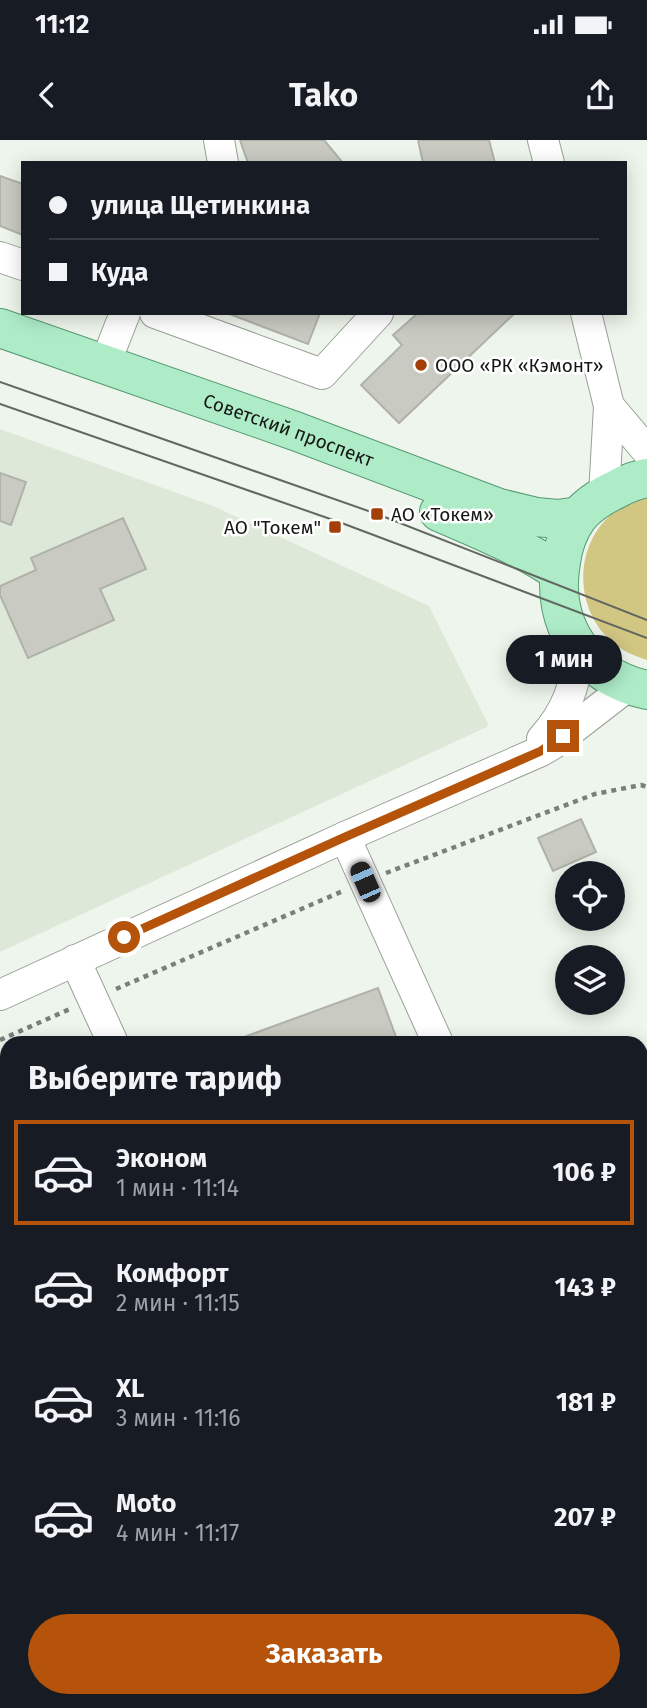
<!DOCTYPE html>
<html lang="ru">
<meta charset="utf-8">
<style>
:root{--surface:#171b24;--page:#242831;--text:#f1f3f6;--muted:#9ea1a6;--line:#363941;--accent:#b45309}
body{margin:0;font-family:"Fira Sans",sans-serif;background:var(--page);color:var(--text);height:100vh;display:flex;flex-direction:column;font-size:26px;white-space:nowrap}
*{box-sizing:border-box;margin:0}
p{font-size:23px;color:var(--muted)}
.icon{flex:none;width:38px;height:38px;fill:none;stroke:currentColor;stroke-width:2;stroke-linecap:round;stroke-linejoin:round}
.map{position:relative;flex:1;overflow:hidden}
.drawer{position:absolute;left:0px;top:896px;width:648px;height:672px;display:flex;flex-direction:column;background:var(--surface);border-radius:21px 21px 0 0;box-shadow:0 4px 18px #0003}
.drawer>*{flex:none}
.hud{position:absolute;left:21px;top:21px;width:606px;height:154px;border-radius:0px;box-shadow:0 4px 18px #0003;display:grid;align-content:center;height:154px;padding:0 28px;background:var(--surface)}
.fabs{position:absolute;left:555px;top:721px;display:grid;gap:14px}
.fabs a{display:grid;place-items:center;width:70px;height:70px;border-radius:50%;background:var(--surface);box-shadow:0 4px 18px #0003;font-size:35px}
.end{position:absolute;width:32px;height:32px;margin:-16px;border:9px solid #b45309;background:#fff;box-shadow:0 0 0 4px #fff}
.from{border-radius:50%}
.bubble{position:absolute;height:49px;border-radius:24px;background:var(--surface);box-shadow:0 4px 18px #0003;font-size:23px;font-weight:700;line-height:49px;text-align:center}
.car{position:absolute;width:21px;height:42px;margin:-21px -10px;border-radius:9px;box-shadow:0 0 5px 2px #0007;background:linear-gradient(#222 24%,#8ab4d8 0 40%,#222 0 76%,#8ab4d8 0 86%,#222 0)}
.hud b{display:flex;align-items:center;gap:24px;height:66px;font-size:26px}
.hud b+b{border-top:2px solid var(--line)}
.hud i{width:18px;height:18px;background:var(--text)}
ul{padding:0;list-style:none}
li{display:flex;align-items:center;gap:21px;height:105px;margin:0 14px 10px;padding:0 14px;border:4px solid transparent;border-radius:0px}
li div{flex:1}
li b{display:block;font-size:26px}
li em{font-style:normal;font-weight:700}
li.active{border-color:var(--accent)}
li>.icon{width:63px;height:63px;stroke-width:1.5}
h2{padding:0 28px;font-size:32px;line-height:84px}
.cta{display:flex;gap:14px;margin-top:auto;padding:14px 28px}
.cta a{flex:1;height:80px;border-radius:42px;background:var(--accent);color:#fff;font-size:28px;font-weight:700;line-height:80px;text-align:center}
.status{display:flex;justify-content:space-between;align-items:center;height:49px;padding:0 35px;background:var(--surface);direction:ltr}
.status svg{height:19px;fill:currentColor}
header{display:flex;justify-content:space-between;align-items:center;height:91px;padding:0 28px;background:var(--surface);font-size:32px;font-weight:700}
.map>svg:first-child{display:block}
.built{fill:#dde8d9}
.green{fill:#d2c683}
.building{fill:#c9cbc2;stroke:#b0b2a9;stroke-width:2}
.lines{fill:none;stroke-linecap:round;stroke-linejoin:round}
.minor-casing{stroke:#9aa098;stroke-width:32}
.major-casing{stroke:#569a72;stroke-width:40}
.path{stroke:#7b7f79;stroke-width:4.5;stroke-dasharray:5 5;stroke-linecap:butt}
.minor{stroke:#fff;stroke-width:30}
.major{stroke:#aeecc8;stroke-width:38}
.tram{stroke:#636762;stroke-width:2}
.route{stroke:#b45309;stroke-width:9}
.poi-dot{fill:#a23e08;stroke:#fff;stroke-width:2.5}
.labels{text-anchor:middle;stroke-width:5;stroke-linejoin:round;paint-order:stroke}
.poi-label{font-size:19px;fill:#161815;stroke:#fff;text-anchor:start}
.street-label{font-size:19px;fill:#161815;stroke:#fff}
</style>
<div class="status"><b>11:12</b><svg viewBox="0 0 49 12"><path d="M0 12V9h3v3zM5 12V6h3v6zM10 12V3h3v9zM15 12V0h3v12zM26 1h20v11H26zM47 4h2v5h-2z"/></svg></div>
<header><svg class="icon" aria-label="back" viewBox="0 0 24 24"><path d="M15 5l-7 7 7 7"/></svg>Tako<svg class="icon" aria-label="share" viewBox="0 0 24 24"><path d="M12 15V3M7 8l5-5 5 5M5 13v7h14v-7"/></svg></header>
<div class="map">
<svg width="647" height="1568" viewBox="0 0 647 1568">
<rect width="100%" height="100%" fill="#eef5ec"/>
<!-- built -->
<path class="built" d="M 0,289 L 213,366 L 429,466 L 489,586 L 0,812 Z"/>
<!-- green -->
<path class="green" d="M 647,356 L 647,520 C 631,515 616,508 605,495 C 572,459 577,398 617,370 C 627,363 636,359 647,356 Z"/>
<!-- building -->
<g class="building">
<path d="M 240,0 L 324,0 L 343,23 L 248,23 Z"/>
<path d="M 418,0 L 489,0 L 495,23 L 423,23 Z"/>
<path d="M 0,36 L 23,44 L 23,95 L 0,86 Z"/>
<path d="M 227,173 L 320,173 L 308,204 Z"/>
<path d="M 418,173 L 515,173 L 399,283 L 361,245 L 402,205 L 393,195 Z"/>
<path d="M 0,333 L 26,342 L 11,385 L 0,381 Z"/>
<path d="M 123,378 L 146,429 L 100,449 L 114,480 L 28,518 L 0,455 L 0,446 L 36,430 L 31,418 Z"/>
<path d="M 581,679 L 596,712 L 553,731 L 538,698 Z"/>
<path d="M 378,848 L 396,897 L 380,903 L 246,903 L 244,897 Z"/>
<path d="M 7,972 L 7,1067 L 0,1071 L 0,975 Z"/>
<path d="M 647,985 L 647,1029 L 640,1031 L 640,987 Z"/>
<path d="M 647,1092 L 647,1203 L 640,1205 L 640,1094 Z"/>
<path d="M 647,1449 L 647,1494 L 640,1496 L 640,1451 Z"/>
</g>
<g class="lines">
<!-- minor casing -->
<g class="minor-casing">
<g id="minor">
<path d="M 219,0 L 223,23"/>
<path d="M 543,0 L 549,23"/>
<path d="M 0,117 L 23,125"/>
<path d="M 155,173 L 322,234 L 378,173"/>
<path d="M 586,173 L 609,266 L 604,355"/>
<path d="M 105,224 L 125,173"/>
<path d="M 609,266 L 647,311"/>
<path d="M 542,599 C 568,570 574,547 580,510"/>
<path d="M 345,697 L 438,903"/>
<path d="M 75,820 L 113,903"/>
<path d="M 0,855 L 345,697 L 541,611 L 553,604 L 628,546"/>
<path d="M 0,1138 L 7,1133"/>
<path d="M 0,1163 L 7,1170"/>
<path d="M 0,1387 L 7,1390"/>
<path d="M 0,1463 L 7,1466"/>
<path d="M 640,1553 L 647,1552"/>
<path d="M 509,1561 L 530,1564 L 584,1567 L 608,1561"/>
<path d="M 37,1568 L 40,1561"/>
<path d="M 112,1568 L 114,1561"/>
</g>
</g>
<!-- major casing -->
<g class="major-casing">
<g id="major">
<path id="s1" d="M 0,188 L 295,291 L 499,368 L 536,377 L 558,379 L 579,376"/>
<path d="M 647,338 C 636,340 627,343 617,349 C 604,355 588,365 578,377 C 569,390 563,406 561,422 C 550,484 585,537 647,550"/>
<path d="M 439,372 C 481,390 522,407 559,432"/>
</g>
</g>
<!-- path -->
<g class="path">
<path d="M 386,733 L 595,654 L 641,645 L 647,647"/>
<path d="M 116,849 L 343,751"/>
<path d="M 0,900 L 70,869"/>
</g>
<!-- minor -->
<use href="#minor" class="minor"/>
<!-- major -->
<use href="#major" class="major"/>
<!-- tram -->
<g class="tram">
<path d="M 0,242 L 377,374 L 647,480"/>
<path d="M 0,264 L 339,382 L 647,498"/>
</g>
</g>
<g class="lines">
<!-- route -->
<path class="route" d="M 124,797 L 345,697 L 541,611 L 563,596"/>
</g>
<!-- markers -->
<g class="poi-dot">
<circle cx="421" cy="225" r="7"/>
<rect x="370" y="367" width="14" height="14" rx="3.5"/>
<rect x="328" y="380" width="14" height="14" rx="3.5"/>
</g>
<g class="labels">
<!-- poi labels -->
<g class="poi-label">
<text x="435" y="232">ООО «РК «Кэмонт»</text>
<text x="391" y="381">АО «Токем»</text>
<text x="321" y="394" text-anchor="end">АО "Токем"</text>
</g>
<!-- street labels -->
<g class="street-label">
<text dy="7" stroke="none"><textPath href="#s1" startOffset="306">Советский проспект</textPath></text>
</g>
</g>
</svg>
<div class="fabs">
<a><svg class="icon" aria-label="locate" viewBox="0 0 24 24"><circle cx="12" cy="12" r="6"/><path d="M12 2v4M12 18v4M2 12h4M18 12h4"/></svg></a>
<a><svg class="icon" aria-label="layers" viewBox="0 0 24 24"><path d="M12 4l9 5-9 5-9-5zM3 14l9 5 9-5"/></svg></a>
</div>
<i class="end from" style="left:124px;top:797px"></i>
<i class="end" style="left:563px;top:596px"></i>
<div class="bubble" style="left:506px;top:495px;width:116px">1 мин</div>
<i class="car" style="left:365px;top:742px;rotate:336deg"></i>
<div class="hud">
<b><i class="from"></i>улица Щетинкина</b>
<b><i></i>Куда</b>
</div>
<section class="drawer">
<h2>Выберите тариф</h2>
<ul>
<li class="active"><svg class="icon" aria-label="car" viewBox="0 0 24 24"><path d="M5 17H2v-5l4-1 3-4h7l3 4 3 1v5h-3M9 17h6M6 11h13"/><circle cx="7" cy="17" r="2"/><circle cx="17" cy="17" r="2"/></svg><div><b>Эконом</b><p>1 мин · 11:14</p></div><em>106 ₽</em></li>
<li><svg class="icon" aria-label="car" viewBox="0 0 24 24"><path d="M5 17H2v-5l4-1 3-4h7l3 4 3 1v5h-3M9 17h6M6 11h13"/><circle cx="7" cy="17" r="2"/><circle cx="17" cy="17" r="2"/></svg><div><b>Комфорт</b><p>2 мин · 11:15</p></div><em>143 ₽</em></li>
<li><svg class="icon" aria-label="car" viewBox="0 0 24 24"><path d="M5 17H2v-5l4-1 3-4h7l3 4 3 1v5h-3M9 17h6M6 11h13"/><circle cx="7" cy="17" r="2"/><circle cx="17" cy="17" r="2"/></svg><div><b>XL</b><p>3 мин · 11:16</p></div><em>181 ₽</em></li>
<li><svg class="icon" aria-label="car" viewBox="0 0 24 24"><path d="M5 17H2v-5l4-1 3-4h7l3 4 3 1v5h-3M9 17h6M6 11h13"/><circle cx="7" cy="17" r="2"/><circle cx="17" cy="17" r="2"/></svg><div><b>Moto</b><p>4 мин · 11:17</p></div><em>207 ₽</em></li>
</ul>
<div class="cta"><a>Заказать</a></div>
</section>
</div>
